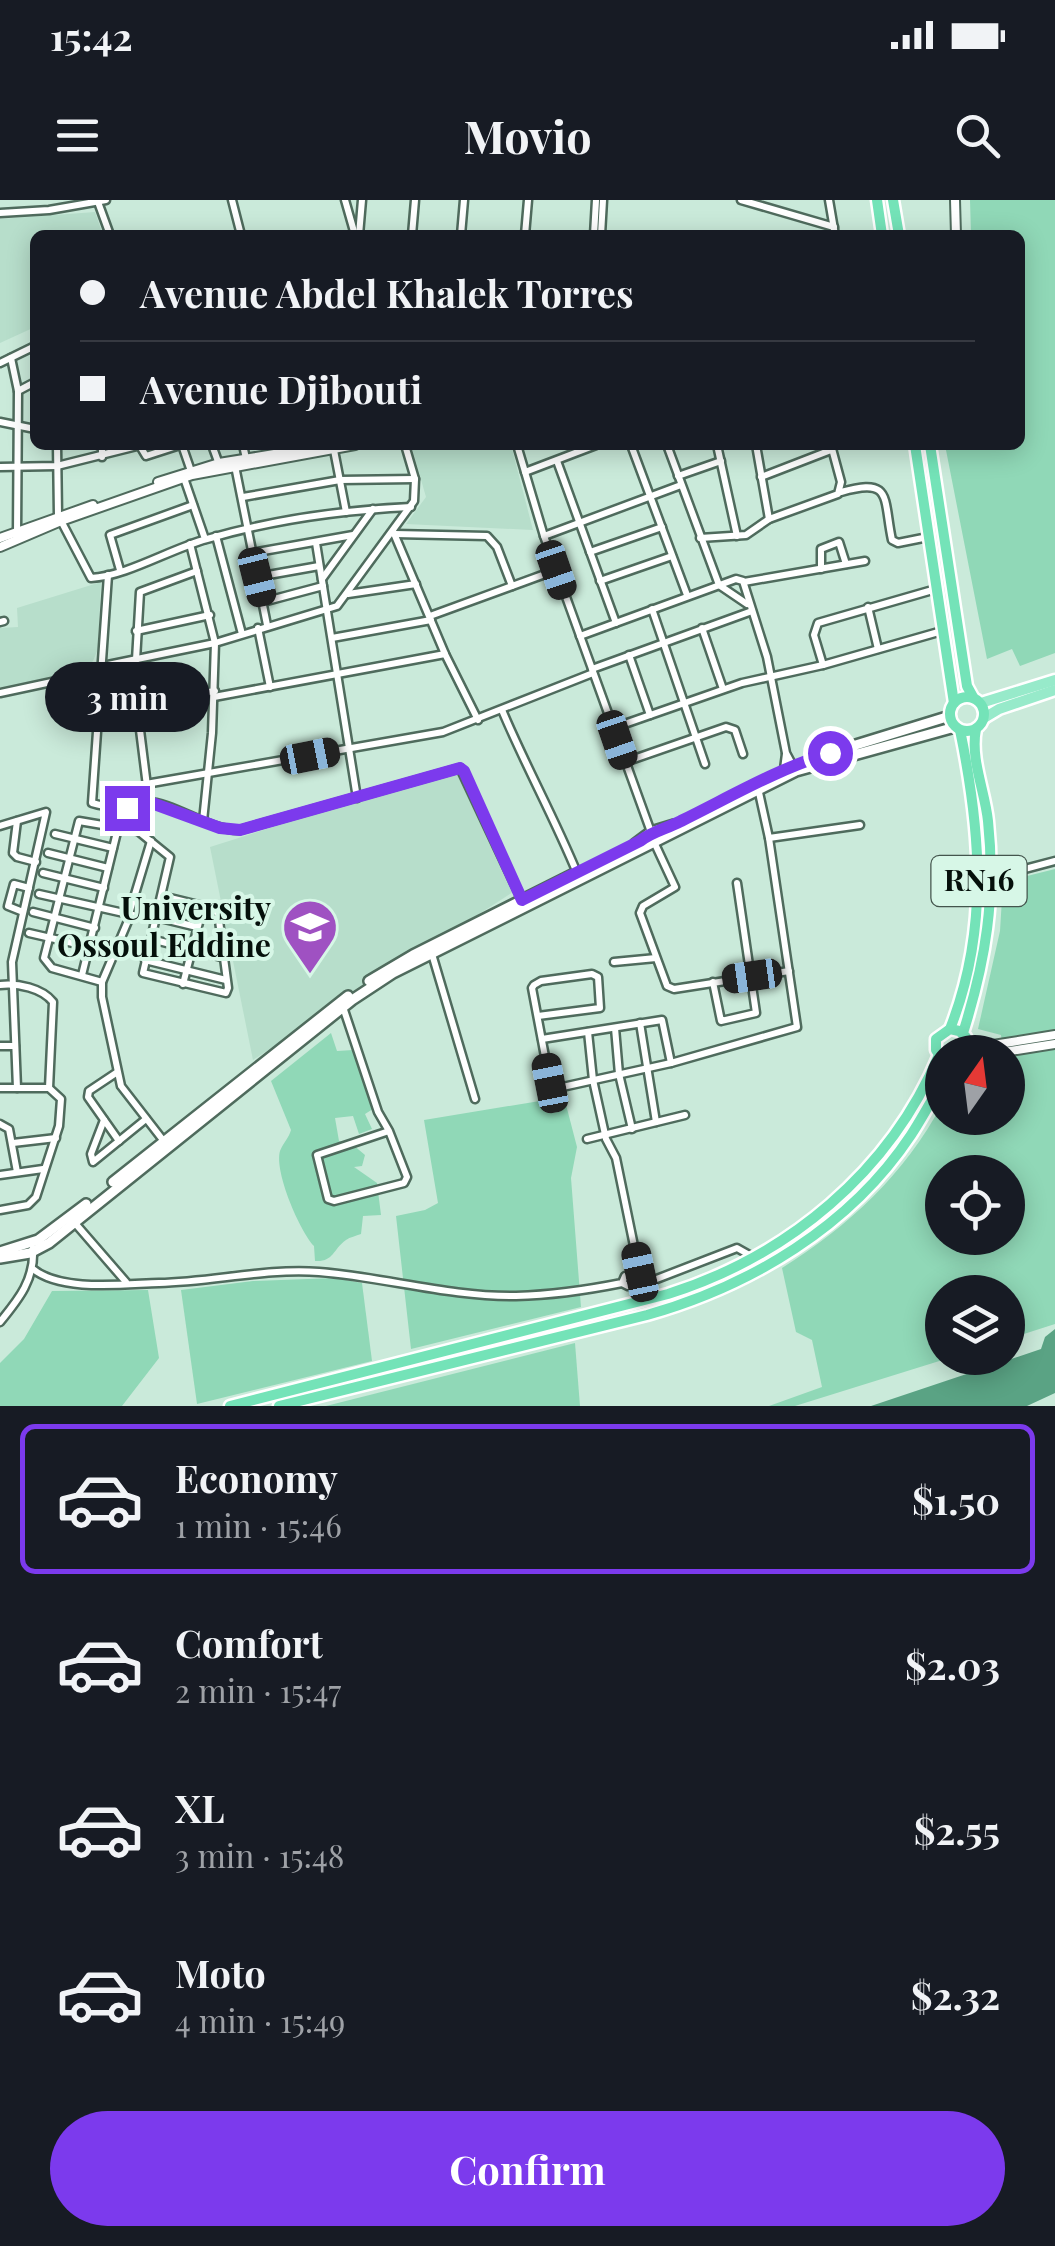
<!DOCTYPE html>
<meta charset="utf-8">
<style>
:root{--surface:#171b24;--page:#20242c;--text:#f1f3f6;--muted:#9ea1a6;--line:#363941;--accent:#7c3aed}
body{margin:0;font-family:"Playfair Display",serif;background:var(--page);color:var(--text);height:100vh;display:flex;flex-direction:column;font-size:38px;white-space:nowrap}
*{box-sizing:border-box;margin:0}
p{font-size:32px;color:var(--muted)}
.icon{flex:none;width:55px;height:55px;fill:none;stroke:currentColor;stroke-width:2;stroke-linecap:round;stroke-linejoin:round}
.map{position:relative;height:1206px;overflow:hidden}
.side{display:flex;flex-direction:column;background:var(--surface);flex:1}
.side>*{flex:none}
.banner{position:absolute;left:30px;top:30px;width:995px;height:220px;border-radius:15px;box-shadow:0 5px 25px #0003;display:grid;align-content:center;height:220px;padding:0 50px;background:var(--surface)}
.needle{width:65px;rotate:14deg}
.buttons{position:absolute;left:925px;top:835px;display:grid;gap:20px}
.buttons a{display:grid;place-items:center;width:100px;height:100px;border-radius:50%;background:var(--surface);box-shadow:0 5px 25px #0003;font-size:50px}
.end{position:absolute;width:45px;height:45px;margin:-22px;border:12px solid #7c3aed;background:#fff;box-shadow:0 0 0 5px #fff}
.from{border-radius:50%}
.bubble{position:absolute;height:70px;border-radius:35px;background:var(--surface);box-shadow:0 5px 25px #0003;font-size:32px;font-weight:700;line-height:70px;text-align:center}
.car{position:absolute;width:30px;height:60px;margin:-30px -15px;border-radius:12px;box-shadow:0 0 8px 2px #0007;background:linear-gradient(#222 24%,#8ab4d8 0 40%,#222 0 76%,#8ab4d8 0 86%,#222 0)}
.banner b{display:flex;align-items:center;gap:35px;height:95px;font-size:38px}
.banner b+b{border-top:2px solid var(--line)}
.banner i{width:25px;height:25px;background:var(--text)}
ul{padding:18px 0 0;list-style:none}
li{display:flex;align-items:center;gap:30px;height:150px;margin:0 20px 15px;padding:0 30px;border:5px solid transparent;border-radius:15px}
li div{flex:1}
li b{display:block;font-size:38px}
li em{font-style:normal;font-weight:700}
li.on{border-color:var(--accent)}
li>.icon{width:90px;height:90px;stroke-width:1.5}
.button{display:flex;gap:20px;margin-top:auto;padding:20px 50px}
.button a{flex:1;height:115px;border-radius:60px;background:var(--accent);color:#fff;font-size:40px;font-weight:700;line-height:115px;text-align:center}
.status{display:flex;justify-content:space-between;align-items:center;height:70px;padding:0 50px;background:var(--surface);direction:ltr}
.status svg{height:28px;fill:currentColor}
header{display:flex;justify-content:space-between;align-items:center;height:130px;padding:0 50px;background:var(--surface);font-size:45px;font-weight:700}
.map>svg:first-child{display:block}
.built{fill:#b7decb}
.green{fill:#90d8b7;fill-rule:evenodd}
.water{fill:#5aa384}
.lines{fill:none;stroke-linecap:round;stroke-linejoin:round}
.minor-casing{stroke:#4f6b5d;stroke-width:11}
.tertiary-casing{stroke:#4f6b5d;stroke-width:12}
.secondary-casing{stroke:#4f6b5d;stroke-width:14}
.primary-casing{stroke:#fff;stroke-width:15}
.trunk-casing{stroke:#fff;stroke-width:15}
.minor{stroke:#fff;stroke-width:6}
.tertiary{stroke:#fff;stroke-width:8}
.secondary{stroke:#fff;stroke-width:9}
.primary{stroke:#97eaca;stroke-width:10}
.trunk{stroke:#74e3b8;stroke-width:10}
.route{stroke:#7c3aed;stroke-width:12}
.labels{text-anchor:middle;stroke-width:8;stroke-linejoin:round;paint-order:stroke}
.shield{fill:#d7f7e7;stroke:#44554d;stroke-width:2.5}
.shield-label{font-size:30px;font-weight:bold;fill:#05100b}
.poi-label{font-size:32px;font-weight:bold;fill:#05100b;stroke:#d7f7e7;text-anchor:end}
</style>
<div class="status"><b>15:42</b><svg viewBox="0 0 49 12"><path d="M0 12V9h3v3zM5 12V6h3v6zM10 12V3h3v9zM15 12V0h3v12zM26 1h20v11H26zM47 4h2v5h-2z"/></svg></div>
<header><svg class="icon" aria-label="menu" viewBox="0 0 24 24"><path d="M4 6h16M4 12h16M4 18h16"/></svg>Movio<svg class="icon" aria-label="search" viewBox="0 0 24 24"><circle cx="10" cy="10" r="6"/><path d="M15 15l6 6"/></svg></header>
<div class="map">
<svg width="1055" height="1206" viewBox="0 0 1055 1206">
<rect width="100%" height="100%" fill="#caeada"/>
<!-- built -->
<g class="built">
<path d="M 95,12 L 103,35 L 35,35 L 35,127 L 0,143 L 0,19 Z"/>
<path d="M 411,245 L 511,245 L 533,330 L 406,324 L 426,297 Z"/>
<path d="M 101,382 L 98,449 L 93,461 L 84,470 L 0,488 L 0,428 L 18,427 L 17,408 Z"/>
<path d="M 460,568 L 513,692 L 253,860 L 210,647 Z"/>
</g>
<!-- green -->
<g class="green">
<path d="M 970,0 L 1055,0 L 1055,453 L 1020,466 L 1012,449 L 987,459 L 945,245 L 1020,245 L 1020,35 L 971,35 Z"/>
<path d="M 1055,669 L 1055,1124 L 1008,1139 L 1008,1092 L 942,1092 L 942,1158 L 949,1158 L 795,1206 L 769,1206 L 822,1187 L 812,1140 L 796,1132 L 782,1068 C 849,1026 905,974 942,904 L 942,918 L 1008,918 L 1008,852 L 1003,852 L 1001,835 L 978,829 L 1000,731 L 1003,682 ZM 942,972 L 1008,972 L 1008,1038 L 942,1038 Z"/>
<path d="M 331,833 L 337,851 L 353,850 L 360,857 L 376,907 L 365,914 L 372,929 L 359,934 L 353,916 L 335,918 L 339,941 L 352,944 L 365,955 L 362,966 L 354,967 L 377,983 L 381,1015 L 363,1016 L 361,1034 C 356,1036 350,1037 346,1040 C 332,1050 334,1062 315,1061 L 314,1046 C 300,1031 274,972 280,951 C 283,943 289,938 291,930 L 271,881 Z"/>
<path d="M 564,897 L 577,947 L 571,978 L 581,1107 L 411,1149 L 396,1016 L 425,1010 L 438,1003 L 424,920 Z"/>
<path d="M 335,1078 L 362,1083 L 372,1161 L 197,1204 L 181,1090 L 253,1081 Z"/>
<path d="M 148,1090 L 159,1158 L 122,1206 L 0,1206 L 0,1163 L 24,1139 L 52,1091 Z"/>
<path d="M 575,1143 L 580,1206 L 326,1206 Z"/>
</g>
<!-- water -->
<path class="water" d="M 1055,1129 L 1055,1193 L 1027,1206 L 871,1206 L 1041,1149 L 1045,1137 Z"/>
<g class="lines">
<!-- minor casing -->
<g class="minor-casing">
<g id="minor">
<path d="M 232,0 L 241,35"/>
<path d="M 345,0 L 355,35"/>
<path d="M 741,0 L 834,27"/>
<path d="M 829,0 L 835,35"/>
<path d="M 98,2 L 110,35"/>
<path d="M 0,13 L 49,10 L 106,0"/>
<path d="M 359,35 L 362,0"/>
<path d="M 412,35 L 415,0"/>
<path d="M 461,35 L 464,0"/>
<path d="M 525,35 L 528,0"/>
<path d="M 594,35 L 596,0"/>
<path d="M 601,35 L 603,0"/>
<path d="M 11,158 L 18,191 L 17,335"/>
<path d="M 0,163 L 35,146"/>
<path d="M 18,191 L 35,182"/>
<path d="M 0,222 L 35,229"/>
<path d="M 57,245 L 58,315 L 91,378 C 127,376 170,349 207,339 C 272,320 343,310 411,307"/>
<path d="M 102,245 L 102,257"/>
<path d="M 182,245 L 192,274"/>
<path d="M 212,245 L 220,267"/>
<path d="M 243,245 L 247,263"/>
<path d="M 333,245 L 346,312"/>
<path d="M 517,245 L 544,336 L 651,632"/>
<path d="M 631,245 L 687,395"/>
<path d="M 667,245 L 719,385 L 747,404"/>
<path d="M 717,245 L 737,336"/>
<path d="M 756,245 L 769,319"/>
<path d="M 140,246 L 146,256 L 180,245"/>
<path d="M 557,261 L 616,423"/>
<path d="M 235,266 L 267,425"/>
<path d="M 0,267 L 57,266 L 141,245"/>
<path d="M 525,272 L 596,245"/>
<path d="M 678,276 L 721,261"/>
<path d="M 761,277 L 831,250"/>
<path d="M 184,278 L 205,339"/>
<path d="M 841,292 C 893,277 883,298 892,340 L 898,343 L 928,337"/>
<path d="M 243,297 L 340,280 L 415,279"/>
<path d="M 393,331 L 445,454 L 478,520"/>
<path d="M 395,334 L 487,336 L 497,347 L 512,386"/>
<path d="M 216,336 L 242,434"/>
<path d="M 544,336 L 681,285"/>
<path d="M 700,338 L 746,335 L 769,319 L 838,294 L 841,282 L 831,245"/>
<path d="M 316,343 L 357,598"/>
<path d="M 190,344 L 215,443 L 212,533 L 203,621"/>
<path d="M 590,352 L 662,327"/>
<path d="M 252,353 L 353,335"/>
<path d="M 821,369 L 821,349 L 839,342 L 846,364"/>
<path d="M 120,370 L 110,335 L 193,305"/>
<path d="M 108,375 L 92,603 C 119,611 123,603 147,602 C 174,602 209,631 240,630 L 460,568 L 522,700"/>
<path d="M 257,377 L 319,366"/>
<path d="M 322,379 L 373,309"/>
<path d="M 600,381 L 672,356"/>
<path d="M 744,382 L 865,361"/>
<path d="M 348,394 L 416,384"/>
<path d="M 263,402 L 323,386"/>
<path d="M 868,407 L 878,449"/>
<path d="M 652,409 L 705,564"/>
<path d="M 430,416 L 556,370"/>
<path d="M 0,422 L 4,421"/>
<path d="M 258,428 L 270,487"/>
<path d="M 702,428 L 723,489"/>
<path d="M 136,431 L 210,415"/>
<path d="M 580,436 L 736,379 L 743,381 L 767,457 L 786,553 L 793,566"/>
<path d="M 332,438 L 431,420"/>
<path d="M 629,455 L 650,515"/>
<path d="M 136,460 L 140,392 L 197,371"/>
<path d="M 823,465 L 814,435 L 818,423 L 936,389"/>
<path d="M 103,466 L 215,443 L 337,406 L 414,301 L 415,279 L 405,245"/>
<path d="M 592,469 L 752,411"/>
<path d="M 0,493 L 103,471"/>
<path d="M 214,497 L 445,454"/>
<path d="M 502,510 C 525,565 554,617 577,673"/>
<path d="M 613,528 L 742,483 L 823,465 L 942,431"/>
<path d="M 625,562 L 726,527 L 735,530 L 743,554"/>
<path d="M 784,569 L 786,554"/>
<path d="M 146,584 L 443,532 L 593,473"/>
<path d="M 149,602 L 137,506 L 145,502 L 215,491"/>
<path d="M 17,621 L 13,653 L 17,657 L 36,662"/>
<path d="M 0,626 L 46,612 L 12,762 L 17,888"/>
<path d="M 55,634 L 113,648"/>
<path d="M 769,638 L 860,625"/>
<path d="M 655,644 L 675,687 L 643,706 L 640,713 L 667,786 L 674,789 L 789,771"/>
<path d="M 48,653 L 108,668"/>
<path d="M 991,666 L 1015,667"/>
<path d="M 43,673 L 104,688"/>
<path d="M 992,684 L 1002,675 L 1055,661"/>
<path d="M 39,694 L 155,720"/>
<path d="M 23,712 L 8,706 L 14,684 L 29,688"/>
<path d="M 33,712 L 95,728"/>
<path d="M 129,714 L 151,641"/>
<path d="M 131,714 L 102,782 L 102,797 L 121,886 L 166,944"/>
<path d="M 156,717 L 197,727"/>
<path d="M 29,733 L 90,747"/>
<path d="M 151,739 L 225,758"/>
<path d="M 432,754 L 475,899"/>
<path d="M 145,760 L 226,780"/>
<path d="M 614,762 L 656,758"/>
<path d="M 82,775 L 118,628"/>
<path d="M 102,782 L 52,768 L 44,758 L 79,621 L 138,631 L 170,657 L 143,773 L 226,793 L 228,788 L 218,713 L 211,708 L 162,696"/>
<path d="M 713,782 L 721,821 L 756,813 L 737,683"/>
<path d="M 183,784 L 203,707"/>
<path d="M 0,785 C 18,783 42,788 53,802 L 49,888"/>
<path d="M 343,807 L 378,912 L 389,931 L 407,977 L 404,983 L 334,1001 L 328,999 L 317,955 L 389,931"/>
<path d="M 538,816 L 600,808 L 598,777 L 592,774 L 541,781 L 534,785 L 532,788 L 550,883 L 558,888 L 671,863 L 797,827 L 769,638 L 758,588"/>
<path d="M 640,823 L 656,922"/>
<path d="M 615,828 L 619,874 L 632,929"/>
<path d="M 588,832 L 593,880 L 606,939 L 616,958 L 642,1085 L 638,1102"/>
<path d="M 542,839 L 662,820 L 671,863"/>
<path d="M 0,846 L 15,846"/>
<path d="M 116,873 L 89,891 L 88,897 L 119,941"/>
<path d="M 0,888 L 49,888 L 61,899 L 59,926 L 36,997 L 28,1005 L 0,1010"/>
<path d="M 104,920 L 91,954 L 93,962 L 146,919"/>
<path d="M 0,924 L 9,929 L 17,972"/>
<path d="M 587,939 L 685,915"/>
<path d="M 13,943 L 56,938"/>
<path d="M 0,975 L 43,969"/>
<path d="M 74,1022 L 126,1082"/>
<path d="M 33,1069 C 61,1092 124,1084 159,1083 C 213,1082 265,1068 319,1072 C 384,1077 450,1097 516,1096 C 552,1095 587,1090 622,1083 L 628,1086 L 632,1079 L 625,1076 L 622,1083"/>
<path d="M 641,1085 L 737,1048 L 753,1057"/>
<path d="M 0,1122 C 19,1099 35,1079 33,1048"/>
</g>
</g>
<!-- tertiary casing -->
<g class="tertiary-casing">
<g id="tertiary">
<path d="M 955,0 L 956,35"/>
<path d="M 158,282 L 219,263 L 329,245"/>
<path d="M 0,338 L 93,305"/>
<path d="M 0,347 L 61,321 L 192,275 L 355,245"/>
<path d="M 967,842 L 993,845 L 1055,835"/>
<path d="M 1004,852 L 1055,844"/>
</g>
</g>
<!-- secondary casing -->
<g class="secondary-casing">
<g id="secondary">
<path d="M 833,552 L 950,516"/>
<path d="M 635,644 L 651,632 L 674,625"/>
<path d="M 369,781 L 413,755 L 572,675"/>
<path d="M 113,982 L 348,796"/>
<path d="M 0,1052 L 38,1040 L 86,1004"/>
<path d="M 0,1058 L 30,1053 L 49,1043 L 352,800 L 393,773 L 796,571 L 955,527"/>
</g>
</g>
<!-- primary casing -->
<g class="primary-casing">
<g id="primary">
<path d="M 981,503 L 1055,480"/>
<path d="M 984,518 L 999,509 L 1055,490"/>
</g>
</g>
<!-- trunk casing -->
<g class="trunk-casing">
<g id="trunk">
<path d="M 877,0 L 882,35"/>
<path d="M 893,0 L 899,35"/>
<path d="M 915,245 L 954,503"/>
<path d="M 930,245 L 967,486 L 973,497"/>
<circle cx="967" cy="514" r="17"/>
<path d="M 950,829 C 989,730 981,632 960,530"/>
<path d="M 963,833 C 986,760 996,697 988,621 C 985,591 970,559 976,529"/>
<path d="M 942,858 L 936,850 L 936,839 L 950,829 L 959,831 L 966,837 L 965,852"/>
<path d="M 230,1206 L 668,1094 C 788,1056 890,972 939,855"/>
<path d="M 279,1206 L 647,1115 C 750,1086 850,1027 911,935 C 922,918 932,900 942,882"/>
</g>
</g>
<!-- minor -->
<use href="#minor" class="minor"/>
<!-- tertiary -->
<use href="#tertiary" class="tertiary"/>
<!-- secondary -->
<use href="#secondary" class="secondary"/>
<!-- primary -->
<use href="#primary" class="primary"/>
<!-- trunk -->
<use href="#trunk" class="trunk"/>
</g>
<g class="lines">
<!-- route -->
<path class="route" d="M 127,608 L 149,602 L 220,628 L 240,630 L 460,568 L 464,571 L 522,700 L 640,641 C 653,631 666,629 681,621 C 730,597 777,569 830,553"/>
</g>
<!-- icons -->
<defs>
<g id="university-pin" transform="scale(2.875)"><path d="M0 17L-7.5 6A9.5 9.5 0 1 1 7.5 6Z" fill="#9f51c2" stroke="#d7f7e7"/><path d="M0-5L7-2L0 1L-7-2ZM-4 1L0 2.5L4 1V4Q0 6-4 4Z" fill="#fff"/></g>
</defs>
<g fill-rule="evenodd">
<use href="#university-pin" x="310" y="727"/>
</g>
<g class="labels">
<!-- shield labels -->
<rect class="shield" x="931.5" y="656" width="95" height="50" rx="8"/>
<g class="shield-label">
<text x="979" y="691">RN16</text>
</g>
<!-- poi labels -->
<g class="poi-label">
<text x="271" y="720">University<tspan x="271" dy="37">Ossoul Eddine</tspan></text>
</g>
</g>
</svg>
<div class="buttons">
<a><svg class="needle" viewBox="-14 -14 28 28"><path d="M0-13l5 13h-10z" fill="#e53935"/><path d="M0 13l5-13h-10z" fill="#9ea1a6"/></svg></a>
<a><svg class="icon" aria-label="locate" viewBox="0 0 24 24"><circle cx="12" cy="12" r="6"/><path d="M12 2v4M12 18v4M2 12h4M18 12h4"/></svg></a>
<a><svg class="icon" aria-label="layers" viewBox="0 0 24 24"><path d="M12 4l9 5-9 5-9-5zM3 14l9 5 9-5"/></svg></a>
</div>
<i class="end from" style="left:830px;top:553px"></i>
<i class="end" style="left:127px;top:608px"></i>
<div class="bubble" style="left:45px;top:462px;width:165px">3 min</div>
<i class="car" style="left:556px;top:370px;rotate:161deg"></i>
<i class="car" style="left:257px;top:377px;rotate:166deg"></i>
<i class="car" style="left:617px;top:540px;rotate:161deg"></i>
<i class="car" style="left:310px;top:556px;rotate:79deg"></i>
<i class="car" style="left:752px;top:776px;rotate:262deg"></i>
<i class="car" style="left:550px;top:883px;rotate:349deg"></i>
<i class="car" style="left:640px;top:1072px;rotate:348deg"></i>
<div class="banner">
<b><i class="from"></i>Avenue Abdel Khalek Torres</b>
<b><i></i>Avenue Djibouti</b>
</div>
</div>
<section class="side">
<ul>
<li class="on"><svg class="icon" aria-label="car" viewBox="0 0 24 24"><path d="M5 17H2v-5l4-1 3-4h7l3 4 3 1v5h-3M9 17h6M6 11h13"/><circle cx="7" cy="17" r="2"/><circle cx="17" cy="17" r="2"/></svg><div><b>Economy</b><p>1 min · 15:46</p></div><em>$1.50</em></li>
<li><svg class="icon" aria-label="car" viewBox="0 0 24 24"><path d="M5 17H2v-5l4-1 3-4h7l3 4 3 1v5h-3M9 17h6M6 11h13"/><circle cx="7" cy="17" r="2"/><circle cx="17" cy="17" r="2"/></svg><div><b>Comfort</b><p>2 min · 15:47</p></div><em>$2.03</em></li>
<li><svg class="icon" aria-label="car" viewBox="0 0 24 24"><path d="M5 17H2v-5l4-1 3-4h7l3 4 3 1v5h-3M9 17h6M6 11h13"/><circle cx="7" cy="17" r="2"/><circle cx="17" cy="17" r="2"/></svg><div><b>XL</b><p>3 min · 15:48</p></div><em>$2.55</em></li>
<li><svg class="icon" aria-label="car" viewBox="0 0 24 24"><path d="M5 17H2v-5l4-1 3-4h7l3 4 3 1v5h-3M9 17h6M6 11h13"/><circle cx="7" cy="17" r="2"/><circle cx="17" cy="17" r="2"/></svg><div><b>Moto</b><p>4 min · 15:49</p></div><em>$2.32</em></li>
</ul>
<div class="button"><a>Confirm</a></div>
</section>
